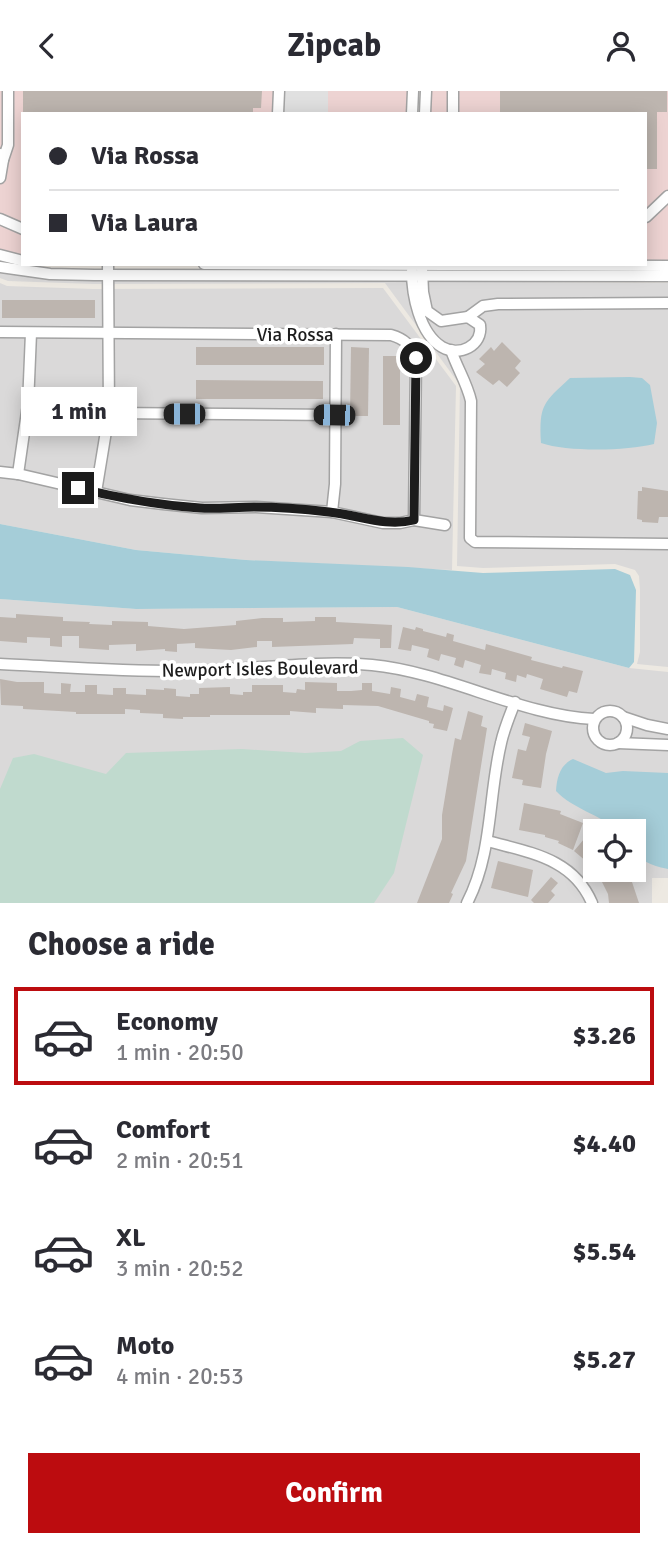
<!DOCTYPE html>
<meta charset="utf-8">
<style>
:root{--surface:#fff;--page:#f2f2f3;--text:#2b2b33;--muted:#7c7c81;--line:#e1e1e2;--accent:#bc0c0f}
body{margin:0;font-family:Signika,sans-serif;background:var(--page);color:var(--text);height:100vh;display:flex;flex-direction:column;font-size:26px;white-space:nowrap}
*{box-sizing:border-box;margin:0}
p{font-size:23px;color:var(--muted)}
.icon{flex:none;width:38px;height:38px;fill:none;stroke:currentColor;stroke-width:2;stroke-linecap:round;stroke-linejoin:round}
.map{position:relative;height:812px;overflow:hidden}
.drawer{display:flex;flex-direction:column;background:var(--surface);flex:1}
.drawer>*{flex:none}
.guide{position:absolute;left:21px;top:21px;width:626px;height:154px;border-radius:0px;box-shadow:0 4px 18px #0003;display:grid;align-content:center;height:154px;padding:0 28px;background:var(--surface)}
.buttons{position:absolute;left:583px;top:728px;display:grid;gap:14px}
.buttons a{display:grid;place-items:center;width:63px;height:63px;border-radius:0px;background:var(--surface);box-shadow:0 4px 18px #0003;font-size:35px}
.end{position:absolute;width:32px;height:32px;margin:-16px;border:9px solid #1c1c1c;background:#fff;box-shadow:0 0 0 4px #fff}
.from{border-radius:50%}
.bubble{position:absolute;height:49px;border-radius:0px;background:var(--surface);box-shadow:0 4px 18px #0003;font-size:23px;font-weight:700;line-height:49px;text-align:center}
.car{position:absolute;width:21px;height:42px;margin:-21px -10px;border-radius:9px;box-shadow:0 0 5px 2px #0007;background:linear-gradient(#222 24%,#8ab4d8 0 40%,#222 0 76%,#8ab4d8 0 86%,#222 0)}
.guide b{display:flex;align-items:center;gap:24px;height:66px;font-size:26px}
.guide b+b{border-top:2px solid var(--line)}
.guide i{width:18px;height:18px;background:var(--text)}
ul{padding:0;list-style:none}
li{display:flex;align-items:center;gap:21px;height:98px;margin:0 14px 10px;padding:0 14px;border:4px solid transparent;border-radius:0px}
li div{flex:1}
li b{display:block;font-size:26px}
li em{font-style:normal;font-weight:700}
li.current{border-color:var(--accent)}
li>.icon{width:63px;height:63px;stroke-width:1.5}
h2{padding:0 28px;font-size:32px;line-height:84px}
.cta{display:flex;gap:14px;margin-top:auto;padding:14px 28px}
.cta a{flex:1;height:80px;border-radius:0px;background:var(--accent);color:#fff;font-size:28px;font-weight:700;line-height:80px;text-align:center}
header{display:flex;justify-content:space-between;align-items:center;height:91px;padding:0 28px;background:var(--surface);font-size:32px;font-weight:700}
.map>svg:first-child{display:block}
.residential{fill:#dad9d9;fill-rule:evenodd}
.commercial{fill:#edd3d2}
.wetland{fill:#c0dace}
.parking{fill:#e0e0e0}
.water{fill:#a5cdd8}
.building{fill:#bdb5af}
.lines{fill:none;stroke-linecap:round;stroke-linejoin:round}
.minor-casing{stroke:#a3a3a3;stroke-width:13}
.minor{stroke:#fff;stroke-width:10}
.route{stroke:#1c1c1c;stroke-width:9}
.labels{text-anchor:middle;stroke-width:7;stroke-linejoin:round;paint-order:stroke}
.street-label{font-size:19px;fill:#1c1c1c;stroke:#fff}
</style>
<header><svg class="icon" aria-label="back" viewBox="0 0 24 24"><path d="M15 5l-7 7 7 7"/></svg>Zipcab<svg class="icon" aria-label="person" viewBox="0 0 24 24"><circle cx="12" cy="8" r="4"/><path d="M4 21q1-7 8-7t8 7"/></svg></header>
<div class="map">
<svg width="668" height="812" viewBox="0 0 668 812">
<rect width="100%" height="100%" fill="#ede9e2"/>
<!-- residential -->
<g class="residential">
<path d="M 0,180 L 50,188 L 668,192 L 668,576 L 637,573 L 640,561 L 640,499 L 639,485 L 635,479 L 615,473 L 483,477 L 457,475 L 460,294 L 385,192 L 93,193 L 8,190 L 0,187 Z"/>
<path d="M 0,192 L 7,195 L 93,198 L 383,197 L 456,295 L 452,479 L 246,469 L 136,459 L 0,433 Z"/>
<path d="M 0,508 L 136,518 L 397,516 L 629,577 L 668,581 L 668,787 L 652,787 L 652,812 L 0,812 ZM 595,740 L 634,740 L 634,779 L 595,779 Z"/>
</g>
<!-- commercial -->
<g class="commercial">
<path d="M 0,0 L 408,0 L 408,23 L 23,23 L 23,165 L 0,159 Z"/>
<path d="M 430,0 L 668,0 L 668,171 L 646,171 L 646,23 L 430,23 Z"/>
</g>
<!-- wetland -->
<path class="wetland" d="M 403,647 L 423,664 L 394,782 L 374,812 L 0,812 L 0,698 L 13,667 L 34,663 L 106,683 L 126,662 L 242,658 L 305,662 L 341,660 L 360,650 Z"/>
<!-- parking -->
<path class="parking" d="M 284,0 L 328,0 L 328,23 L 283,23 Z"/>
<!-- water -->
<g class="water">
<path d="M 630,286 L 642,287 L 650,294 L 657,332 L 654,353 C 626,360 567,361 541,352 C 539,314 543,312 570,287 Z"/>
<path d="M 0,433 L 136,459 L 246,469 L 408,476 L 483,482 L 615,478 L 630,484 L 636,499 L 634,571 L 629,577 L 397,516 L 136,518 L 0,508 Z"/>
<path d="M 573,668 L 606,682 L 623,680 L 668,682 L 668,778 C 657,776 637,770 634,758 C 632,753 634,745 634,740 L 618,740 C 599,723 573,718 556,700 C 557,686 560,674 573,668 Z"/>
</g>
<!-- building -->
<g class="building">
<path d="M 23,0 L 262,0 L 261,17 L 253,17 L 253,23 L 23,23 Z"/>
<path d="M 500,0 L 667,0 L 667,21 L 657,21 L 657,78 L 646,78 L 646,23 L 500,23 Z"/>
<rect x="2" y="209" width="93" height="18"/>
<path d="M 502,251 L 521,270 L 515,277 L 520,282 L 507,296 L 499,289 L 493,294 L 476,281 L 485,273 L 479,268 L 491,256 L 494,260 Z"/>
<rect x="196" y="256" width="128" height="18"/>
<path d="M 351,256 L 369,257 L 368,325 L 350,325 Z"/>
<rect x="383" y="265" width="17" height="69"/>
<path d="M 196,289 L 323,290 L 323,308 L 196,308 Z"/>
<path d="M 642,396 L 668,400 L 668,426 L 659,426 L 658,432 L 642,431 L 642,429 L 637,428 L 638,400 L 642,400 Z"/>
<path d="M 16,523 L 63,526 L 63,530 L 90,531 L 89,533 L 112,534 L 112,530 L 148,531 L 148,535 L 184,538 L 236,534 L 236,530 L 262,527 L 283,527 L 283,531 L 315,530 L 315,526 L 336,526 L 336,531 L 392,534 L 391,557 L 380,557 L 380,548 L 354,547 L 353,553 L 272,556 L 272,550 L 257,550 L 257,556 L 231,559 L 195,557 L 195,552 L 177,553 L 177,561 L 165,560 L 165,558 L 136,560 L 136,553 L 109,554 L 109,559 L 79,557 L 79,545 L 62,545 L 62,556 L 50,555 L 50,547 L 27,546 L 27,552 L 0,550 L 0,526 L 16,527 Z"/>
<path d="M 403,536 L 415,539 L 416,536 L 423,538 L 423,540 L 446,546 L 447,542 L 454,544 L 453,550 L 485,559 L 486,553 L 532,566 L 531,569 L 562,577 L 563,575 L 583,580 L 577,602 L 569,600 L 567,606 L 540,598 L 543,588 L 527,583 L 526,587 L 517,584 L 516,591 L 505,588 L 506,582 L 492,578 L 491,584 L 479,582 L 481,574 L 465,569 L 463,577 L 454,574 L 456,567 L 441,563 L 439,570 L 427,566 L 429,558 L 412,554 L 411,560 L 398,558 Z"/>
<path d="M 0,588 L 17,591 L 44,591 L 44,602 L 61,603 L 61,592 L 71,593 L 70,601 L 85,601 L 85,594 L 97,594 L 97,603 L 113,604 L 113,597 L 126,597 L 126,603 L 146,604 L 146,598 L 164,599 L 164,597 L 176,598 L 176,605 L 190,606 L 190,603 L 199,603 L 199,597 L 230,596 L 230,603 L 243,604 L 243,601 L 252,601 L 252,594 L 283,594 L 283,601 L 296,602 L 297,598 L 305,599 L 305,591 L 337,592 L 337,600 L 351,600 L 362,599 L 362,592 L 372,592 L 372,600 L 390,603 L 391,596 L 401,598 L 400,606 L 415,610 L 417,603 L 429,606 L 427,616 L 443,620 L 444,614 L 453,617 L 447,640 L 433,637 L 434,633 L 429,632 L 429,630 L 378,615 L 343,614 L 343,618 L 316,617 L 316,622 L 290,620 L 290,624 L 210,624 L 210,626 L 183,626 L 183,628 L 163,627 L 163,623 L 140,622 L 140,619 L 125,618 L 125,623 L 76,623 L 76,621 L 23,618 L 23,615 L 1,614 Z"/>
<path d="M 468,620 L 483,625 L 481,635 L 487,637 L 466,770 L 451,802 L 453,803 L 449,812 L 417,812 L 442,748 L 442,724 L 452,663 L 455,647 L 461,649 Z"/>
<path d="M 525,632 L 552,640 L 546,663 L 541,697 L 522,694 L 523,689 L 512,687 L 518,658 L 526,660 L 530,646 L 522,644 Z"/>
<path d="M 524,712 L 561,720 L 560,723 L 583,732 L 573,759 L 558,752 L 559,750 L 545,746 L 545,744 L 519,739 Z"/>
<path d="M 595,735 L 595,783 L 587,771 L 574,760 Z"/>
<path d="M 498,770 L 533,779 L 528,806 L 491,797 Z"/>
<path d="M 596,779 L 628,779 L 639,812 L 609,812 L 608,803 Z"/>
<path d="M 551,786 L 558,792 L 551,800 L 555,804 L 548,812 L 534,812 L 531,809 Z"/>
</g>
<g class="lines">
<!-- minor casing -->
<g class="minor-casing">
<g id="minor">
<path d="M 278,23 L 279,0"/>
<path d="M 412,23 L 413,0"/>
<path d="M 425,23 L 426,0"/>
<path d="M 453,23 L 453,0"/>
<path d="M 0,63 L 3,69 L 0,87"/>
<path d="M 3,69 L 8,54 L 8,0"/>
<path d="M 646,126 L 668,105"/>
<path d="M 0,128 L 23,138"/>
<path d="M 0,164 L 23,170"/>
<path d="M 204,173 L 668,175"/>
<path d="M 0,176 L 50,183 L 94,184 L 668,185"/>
<path d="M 412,180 C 412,203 419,242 442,256 C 459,266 483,255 480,234 L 468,226 L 441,230 L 427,220 L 423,201 L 422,178"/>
<path d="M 468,226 L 483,215 L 498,213 L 668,212"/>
<path d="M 0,241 L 391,244 C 405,248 410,254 416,267 L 414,429"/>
<path d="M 451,259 C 457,277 467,292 471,310 L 470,447 L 475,451 L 668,453"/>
<path d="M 109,322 L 334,324"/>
<path d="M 0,381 L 18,383 L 130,409 L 163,413 L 202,417 L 256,416 L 332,421 L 383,432 L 400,432 L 414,429 L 445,434"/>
<path d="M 18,383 L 28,314 L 31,242"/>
<path d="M 96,401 L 109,322 L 108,173"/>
<path d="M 332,421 L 335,393 L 336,243"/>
<path d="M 0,573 C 64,576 128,581 192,580 C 252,579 312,569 372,574 C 446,581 522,625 594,628"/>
<circle cx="610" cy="637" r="17"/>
<path d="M 623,626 L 647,634 L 668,638"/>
<path d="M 618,652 L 668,654"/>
<path d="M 488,750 C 530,762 573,767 592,812"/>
<path d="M 467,812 C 493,762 488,706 501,652 C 504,638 510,624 515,611"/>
</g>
</g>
<!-- minor -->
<use href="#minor" class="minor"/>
</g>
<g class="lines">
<!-- route -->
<path class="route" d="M 78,397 C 118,407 158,414 200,417 C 218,418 236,416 254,416 C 279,416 304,418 329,421 C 359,424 385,436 414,429 L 416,267"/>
</g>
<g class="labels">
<!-- street labels -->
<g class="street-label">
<text x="295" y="250">Via Rossa</text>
<text transform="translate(260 577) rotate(-1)" y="7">Newport Isles Boulevard</text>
</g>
</g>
</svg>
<div class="buttons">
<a><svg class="icon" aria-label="locate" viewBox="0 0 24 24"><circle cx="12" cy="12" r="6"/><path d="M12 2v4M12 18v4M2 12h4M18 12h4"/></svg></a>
</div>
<i class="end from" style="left:416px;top:267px"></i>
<i class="end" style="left:78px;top:397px"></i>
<div class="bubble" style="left:21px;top:296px;width:116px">1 min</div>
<i class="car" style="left:184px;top:323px;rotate:270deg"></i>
<i class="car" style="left:334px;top:324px;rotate:271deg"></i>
<div class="guide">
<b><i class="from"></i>Via Rossa</b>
<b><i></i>Via Laura</b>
</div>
</div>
<section class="drawer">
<h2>Choose a ride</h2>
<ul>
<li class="current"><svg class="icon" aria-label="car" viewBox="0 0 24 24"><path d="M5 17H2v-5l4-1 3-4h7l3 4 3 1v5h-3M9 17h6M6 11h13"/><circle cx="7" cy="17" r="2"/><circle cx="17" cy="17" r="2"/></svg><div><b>Economy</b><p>1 min · 20:50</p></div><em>$3.26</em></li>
<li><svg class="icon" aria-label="car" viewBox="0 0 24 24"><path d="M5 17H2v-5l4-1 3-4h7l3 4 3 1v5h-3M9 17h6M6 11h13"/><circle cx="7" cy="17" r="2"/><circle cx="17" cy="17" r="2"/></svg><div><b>Comfort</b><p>2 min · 20:51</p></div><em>$4.40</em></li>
<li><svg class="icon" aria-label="car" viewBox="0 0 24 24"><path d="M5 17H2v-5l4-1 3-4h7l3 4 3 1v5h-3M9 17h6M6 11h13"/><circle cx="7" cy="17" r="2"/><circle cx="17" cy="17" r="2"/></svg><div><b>XL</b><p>3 min · 20:52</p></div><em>$5.54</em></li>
<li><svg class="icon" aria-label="car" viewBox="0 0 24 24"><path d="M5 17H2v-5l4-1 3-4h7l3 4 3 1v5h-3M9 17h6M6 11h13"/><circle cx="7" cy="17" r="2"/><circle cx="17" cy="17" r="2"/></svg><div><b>Moto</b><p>4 min · 20:53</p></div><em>$5.27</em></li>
</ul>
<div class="cta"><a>Confirm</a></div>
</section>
